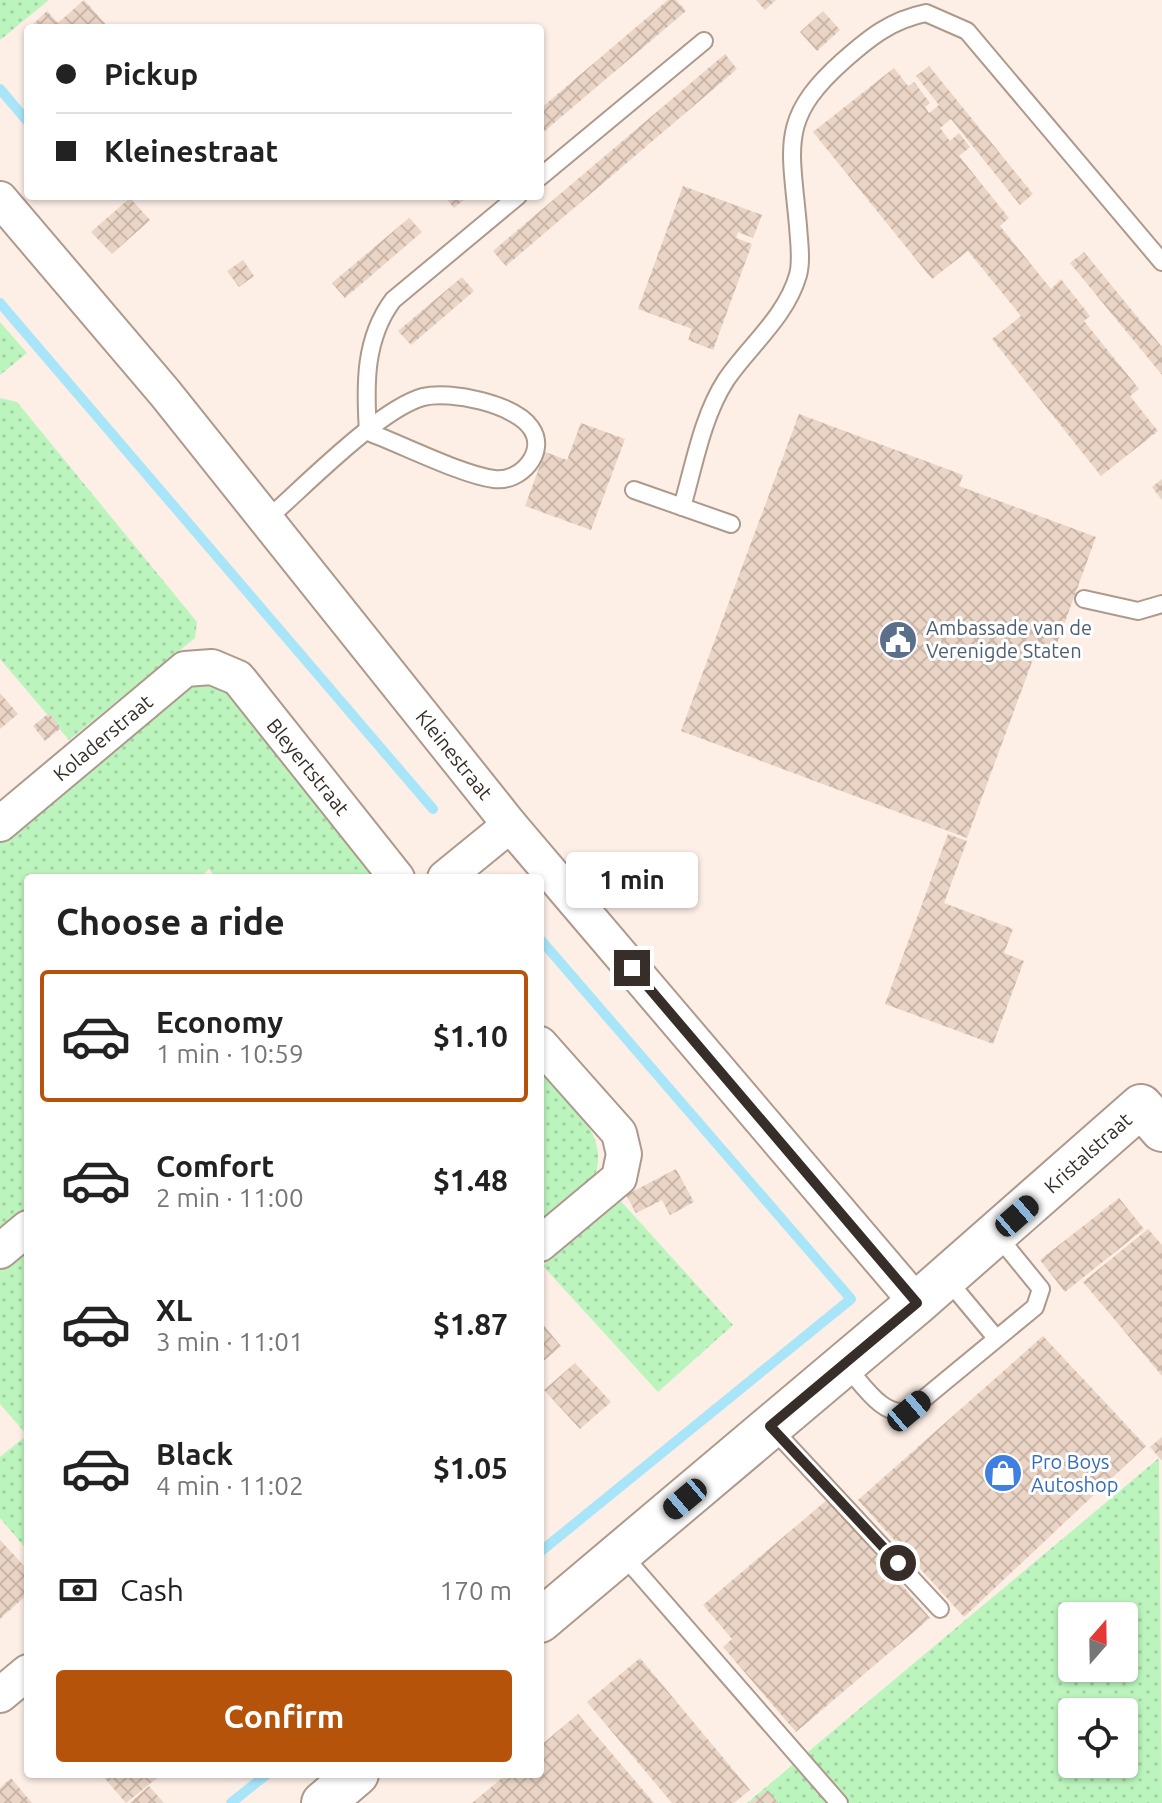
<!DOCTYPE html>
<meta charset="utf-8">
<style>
:root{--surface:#fff;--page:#f6f6f6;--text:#222;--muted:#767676;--line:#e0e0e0;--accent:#b45309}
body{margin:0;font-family:Ubuntu,sans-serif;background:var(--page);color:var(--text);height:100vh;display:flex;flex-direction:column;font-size:30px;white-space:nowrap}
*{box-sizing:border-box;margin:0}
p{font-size:26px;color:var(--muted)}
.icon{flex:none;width:44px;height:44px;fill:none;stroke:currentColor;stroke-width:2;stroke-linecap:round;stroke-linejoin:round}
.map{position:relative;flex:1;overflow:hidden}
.drawer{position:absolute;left:24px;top:874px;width:520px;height:904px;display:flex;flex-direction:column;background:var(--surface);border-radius:8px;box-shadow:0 2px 6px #0004}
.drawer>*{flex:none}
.banner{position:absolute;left:24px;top:24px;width:520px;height:176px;border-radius:8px;box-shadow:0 2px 6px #0004;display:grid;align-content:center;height:176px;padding:0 32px;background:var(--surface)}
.needle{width:52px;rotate:20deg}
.controls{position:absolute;left:1058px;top:1602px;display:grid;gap:16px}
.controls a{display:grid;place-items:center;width:80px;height:80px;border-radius:8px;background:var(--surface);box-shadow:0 2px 6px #0004;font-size:40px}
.end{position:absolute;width:36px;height:36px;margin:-18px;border:10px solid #372e29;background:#fff;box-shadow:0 0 0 4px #fff}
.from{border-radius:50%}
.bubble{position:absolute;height:56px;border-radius:8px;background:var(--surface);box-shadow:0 2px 6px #0004;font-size:26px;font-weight:700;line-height:56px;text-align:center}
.car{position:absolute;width:24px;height:48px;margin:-24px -12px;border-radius:10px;box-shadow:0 0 6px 2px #0007;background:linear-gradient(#222 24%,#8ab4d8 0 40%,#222 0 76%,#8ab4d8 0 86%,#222 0)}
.banner b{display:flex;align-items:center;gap:28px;height:76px;font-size:30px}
.banner b+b{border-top:2px solid var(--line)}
.banner i{width:20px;height:20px;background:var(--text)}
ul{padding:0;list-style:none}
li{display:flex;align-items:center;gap:24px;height:132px;margin:0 16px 12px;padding:0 16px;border:4px solid transparent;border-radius:8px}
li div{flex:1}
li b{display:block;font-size:30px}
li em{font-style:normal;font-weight:700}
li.current{border-color:var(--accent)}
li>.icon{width:72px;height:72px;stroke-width:1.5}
h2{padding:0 32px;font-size:36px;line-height:96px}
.pay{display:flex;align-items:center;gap:20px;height:88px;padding:0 32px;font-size:30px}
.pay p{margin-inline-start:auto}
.primary-button{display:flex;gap:16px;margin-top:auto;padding:16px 32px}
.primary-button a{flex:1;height:92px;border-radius:8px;background:var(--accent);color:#fff;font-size:32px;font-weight:700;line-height:92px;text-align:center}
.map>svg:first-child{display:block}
.grass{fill:url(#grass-dots);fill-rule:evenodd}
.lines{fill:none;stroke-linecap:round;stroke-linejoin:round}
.stream{stroke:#a9e5f8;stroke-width:10}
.building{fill:url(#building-cross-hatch)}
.service-casing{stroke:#ae9a8c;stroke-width:20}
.minor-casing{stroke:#ae9a8c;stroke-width:38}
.tertiary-casing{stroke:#ae9a8c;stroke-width:46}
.service{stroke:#fff;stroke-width:16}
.minor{stroke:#fff;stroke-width:34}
.tertiary{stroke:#fff;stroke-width:42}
.route{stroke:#372e29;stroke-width:10}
.labels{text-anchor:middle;stroke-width:6;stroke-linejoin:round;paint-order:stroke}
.service-label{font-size:20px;fill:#4e5e75;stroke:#fff;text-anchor:start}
.street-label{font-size:20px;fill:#372e29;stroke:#fff}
.shop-label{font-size:20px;fill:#366cbe;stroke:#fff;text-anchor:start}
</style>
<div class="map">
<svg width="1162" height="1803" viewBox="0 0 1162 1803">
<defs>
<pattern id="grass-dots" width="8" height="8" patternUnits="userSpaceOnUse" patternTransform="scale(2)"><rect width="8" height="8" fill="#bcf4be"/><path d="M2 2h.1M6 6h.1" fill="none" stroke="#a2d2a3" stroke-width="1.8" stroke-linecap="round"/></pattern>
<pattern id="building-cross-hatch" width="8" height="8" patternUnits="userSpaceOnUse" patternTransform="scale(2)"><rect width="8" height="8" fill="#ead4c5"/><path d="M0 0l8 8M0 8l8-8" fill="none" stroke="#c9b6a9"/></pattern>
</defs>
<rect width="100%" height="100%" fill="#fdefe6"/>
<!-- grass -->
<g class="grass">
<path d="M 0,0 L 49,0 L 0,40 Z"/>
<path d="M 0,322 L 27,353 L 0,375 Z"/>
<path d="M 0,398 L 17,402 L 197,622 L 195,638 L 69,740 L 0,659 Z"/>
<path d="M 201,677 L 227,693 L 379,878 L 216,878 L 209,869 L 199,878 L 28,878 L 28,1210 L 0,1234 L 0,830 Z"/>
<path d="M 540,1066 C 568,1100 625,1147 584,1192 C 571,1205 554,1216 540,1227 Z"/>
<path d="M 618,1198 L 733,1325 L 658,1392 L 543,1266 Z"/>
<path d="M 28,1245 L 28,1551 L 0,1518 L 0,1457 L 27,1435 L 0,1404 L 0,1269 Z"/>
<path d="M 1159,1458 L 1162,1803 L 747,1803 ZM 1072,1616 L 1124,1616 L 1124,1668 L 1072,1668 ZM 1072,1712 L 1124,1712 L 1124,1764 L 1072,1764 Z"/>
</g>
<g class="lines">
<!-- stream -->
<g class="stream">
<path d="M 0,89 L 28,122"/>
<path d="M 0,303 L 433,809"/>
<path d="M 540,939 L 851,1299 L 540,1552"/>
<path d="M 231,1803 L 267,1774"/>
</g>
</g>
<!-- building -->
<g class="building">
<path d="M 84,0 L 109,28 L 29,28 L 47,11 L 58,23 Z"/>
<path d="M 668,0 L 676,0 L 686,11 L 540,135 L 540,109 Z"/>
<path d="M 756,0 L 776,0 L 765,10 Z"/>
<path d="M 823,11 L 840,30 L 817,51 L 800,32 Z"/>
<path d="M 725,54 L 737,69 L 506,266 L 493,251 Z"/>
<path d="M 929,66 L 1033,194 L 1020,205 L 951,119 L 940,128 L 950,141 L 959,133 L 970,147 L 959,156 L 1009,218 L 1000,226 L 1051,289 L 1061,279 L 1090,316 L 1084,321 L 1139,389 L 1130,396 L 1158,431 L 1101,476 L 992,339 L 1021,316 L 968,251 L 932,279 L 813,132 L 894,68 L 908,86 L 914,82 L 930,103 L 925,107 L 929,113 L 939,105 L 916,76 Z"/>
<path d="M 683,186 L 762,215 L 753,238 L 738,232 L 736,238 L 752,244 L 713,350 L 688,340 L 692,329 L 638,309 Z"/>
<path d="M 444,196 L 468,196 L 454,208 Z"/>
<path d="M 130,198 L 150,220 L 112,254 L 91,232 Z"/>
<path d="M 409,218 L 422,232 L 345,298 L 332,283 Z"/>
<path d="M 1084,252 L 1162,347 L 1162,375 L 1070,263 Z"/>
<path d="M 243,260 L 254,276 L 239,287 L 227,271 Z"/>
<path d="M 462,277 L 474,291 L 411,345 L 398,331 Z"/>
<path d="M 799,414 L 963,475 L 959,486 L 1096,537 L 1055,649 L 1039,643 L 967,838 L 681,731 Z"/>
<path d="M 581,423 L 625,439 L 591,530 L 525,506 L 545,452 L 567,460 Z"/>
<path d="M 1162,479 L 1162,500 L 1152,487 Z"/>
<path d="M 0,693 L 18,714 L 0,729 Z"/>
<path d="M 49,713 L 61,728 L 45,741 L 33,726 Z"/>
<path d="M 948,834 L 967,841 L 944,903 L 1013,929 L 1004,953 L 1024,961 L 993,1044 L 885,1004 Z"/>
<path d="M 676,1169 L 694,1202 L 670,1215 L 662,1200 L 636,1213 L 626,1195 Z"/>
<path d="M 1119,1198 L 1144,1229 L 1065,1292 L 1040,1260 Z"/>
<path d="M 1148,1229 L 1162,1245 L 1162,1376 L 1083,1282 Z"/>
<path d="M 540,1321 L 561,1346 L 540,1364 Z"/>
<path d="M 1043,1336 L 1146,1446 L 964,1617 L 858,1500 Z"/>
<path d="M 575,1363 L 611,1402 L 580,1429 L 544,1390 Z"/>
<path d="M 1162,1437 L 1162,1461 L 1150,1447 Z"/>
<path d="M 828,1499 L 930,1618 L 796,1732 L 723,1647 L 732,1639 L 703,1605 Z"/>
<path d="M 0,1540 L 28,1570 L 28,1594 L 0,1619 Z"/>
<path d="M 640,1658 L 750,1790 L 734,1803 L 672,1803 L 587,1702 Z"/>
<path d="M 578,1714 L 654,1803 L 472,1803 L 507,1774 L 540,1774 L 540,1746 Z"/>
<path d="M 101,1774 L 162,1774 L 126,1803 Z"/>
<path d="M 11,1778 L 32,1803 L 0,1803 L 0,1788 Z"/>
<path d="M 149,1786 L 164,1803 L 130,1803 Z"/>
<path d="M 768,1790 L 778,1803 L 750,1803 Z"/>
</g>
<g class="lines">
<!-- service casing -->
<g class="service-casing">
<g id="service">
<path d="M 540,177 L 704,41"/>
<path d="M 368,432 C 365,385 364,339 393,300 L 518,196"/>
<path d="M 634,490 L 731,524"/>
<path d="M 682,507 C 694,466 702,417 726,380 C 749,346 786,317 798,275 C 802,260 799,242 798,226 C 791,146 778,119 843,61 C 869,38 891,20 926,13 L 967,31 L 1162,262"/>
<path d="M 265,521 C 302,489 379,409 423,397 C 450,390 515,404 531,428 C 548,452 520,483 494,479 C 462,475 401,444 368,432"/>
<path d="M 1084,599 L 1138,611 L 1162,604"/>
<path d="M 946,1278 L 996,1338"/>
<path d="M 845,1365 C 862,1383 883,1419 909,1411 L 1035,1307 L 1041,1289 L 997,1235"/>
<path d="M 771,1427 L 940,1609"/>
<path d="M 622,1554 L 839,1803"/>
</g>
</g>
<!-- minor casing -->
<g class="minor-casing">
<g id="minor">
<path d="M 0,199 L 165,393 L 510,825 L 917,1303"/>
<path d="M 0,824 L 185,669 L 212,667 L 238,678 L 397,878"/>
<path d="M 445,878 L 510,825"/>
<path d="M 540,1044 L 619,1133 L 624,1154 L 619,1178 L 540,1244"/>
<path d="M 0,1251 L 28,1228"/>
<path d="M 0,1695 L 28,1672"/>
</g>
</g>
<!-- tertiary casing -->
<g class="tertiary-casing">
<g id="tertiary">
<path d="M 540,1621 L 917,1303 L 1141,1106 L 1162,1130"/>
<path d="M 323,1803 L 357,1774"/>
</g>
</g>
<!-- service -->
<use href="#service" class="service"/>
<!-- minor -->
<use href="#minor" class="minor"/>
<!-- tertiary -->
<use href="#tertiary" class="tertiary"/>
</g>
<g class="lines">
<!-- route -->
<path class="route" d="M 632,968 L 917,1303 L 770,1426 L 898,1563"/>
</g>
<!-- icons -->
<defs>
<g id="civic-disc" transform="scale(2)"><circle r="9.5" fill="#5c6f8a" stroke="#fff"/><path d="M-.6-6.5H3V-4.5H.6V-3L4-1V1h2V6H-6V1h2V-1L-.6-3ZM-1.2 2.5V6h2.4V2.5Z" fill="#fff"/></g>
<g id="shop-disc" transform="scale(2)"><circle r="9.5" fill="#3f7fe0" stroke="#fff"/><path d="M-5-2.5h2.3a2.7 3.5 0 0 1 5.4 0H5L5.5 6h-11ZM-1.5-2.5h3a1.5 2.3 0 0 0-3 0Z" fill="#fff"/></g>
</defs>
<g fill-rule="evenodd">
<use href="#civic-disc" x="898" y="640"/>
<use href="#shop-disc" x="1003" y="1473"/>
</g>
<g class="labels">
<!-- service labels -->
<g class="service-label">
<text x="926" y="635">Ambassade van de<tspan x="926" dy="23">Verenigde Staten</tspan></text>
</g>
<!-- street labels -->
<g class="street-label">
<text transform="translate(103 738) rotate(-40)" y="7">Koladerstraat</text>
<text transform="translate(454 755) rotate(51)" y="7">Kleinestraat</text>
<text transform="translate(308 767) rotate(51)" y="7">Bleyertstraat</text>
<text transform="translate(1088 1153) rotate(-42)" y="7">Kristalstraat</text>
</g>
<!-- shop labels -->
<g class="shop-label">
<text x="1031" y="1469">Pro Boys<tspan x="1031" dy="23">Autoshop</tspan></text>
</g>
</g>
</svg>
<div class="controls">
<a><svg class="needle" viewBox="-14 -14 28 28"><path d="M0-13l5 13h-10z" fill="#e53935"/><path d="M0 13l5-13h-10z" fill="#767676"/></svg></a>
<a><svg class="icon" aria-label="locate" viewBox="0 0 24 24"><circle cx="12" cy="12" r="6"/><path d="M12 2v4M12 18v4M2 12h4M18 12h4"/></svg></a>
</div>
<i class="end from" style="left:898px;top:1563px"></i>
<i class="end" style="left:632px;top:968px"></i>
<div class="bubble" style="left:566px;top:852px;width:132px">1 min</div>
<i class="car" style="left:1017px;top:1216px;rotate:49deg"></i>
<i class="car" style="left:909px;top:1411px;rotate:50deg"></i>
<i class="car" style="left:685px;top:1499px;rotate:230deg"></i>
<div class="banner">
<b><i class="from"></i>Pickup</b>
<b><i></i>Kleinestraat</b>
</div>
<section class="drawer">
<h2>Choose a ride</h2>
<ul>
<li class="current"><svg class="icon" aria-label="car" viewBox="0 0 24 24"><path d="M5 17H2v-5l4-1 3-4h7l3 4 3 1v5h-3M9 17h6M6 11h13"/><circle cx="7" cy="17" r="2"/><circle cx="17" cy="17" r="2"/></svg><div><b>Economy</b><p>1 min · 10:59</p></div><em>$1.10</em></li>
<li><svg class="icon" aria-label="car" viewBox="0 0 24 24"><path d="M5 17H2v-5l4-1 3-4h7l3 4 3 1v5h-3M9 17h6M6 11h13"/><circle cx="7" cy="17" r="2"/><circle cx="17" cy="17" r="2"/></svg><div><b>Comfort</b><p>2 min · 11:00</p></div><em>$1.48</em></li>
<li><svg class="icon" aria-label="car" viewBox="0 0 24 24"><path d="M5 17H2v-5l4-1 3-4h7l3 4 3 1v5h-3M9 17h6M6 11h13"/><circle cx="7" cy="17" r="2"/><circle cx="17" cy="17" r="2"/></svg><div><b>XL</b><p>3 min · 11:01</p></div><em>$1.87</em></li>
<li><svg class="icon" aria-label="car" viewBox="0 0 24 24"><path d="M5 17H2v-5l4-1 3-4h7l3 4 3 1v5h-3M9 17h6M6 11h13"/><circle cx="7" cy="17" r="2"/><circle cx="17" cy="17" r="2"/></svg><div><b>Black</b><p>4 min · 11:02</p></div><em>$1.05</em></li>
</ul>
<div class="pay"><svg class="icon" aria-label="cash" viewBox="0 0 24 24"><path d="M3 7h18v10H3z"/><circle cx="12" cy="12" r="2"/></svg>Cash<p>170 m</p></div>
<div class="primary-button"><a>Confirm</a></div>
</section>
</div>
